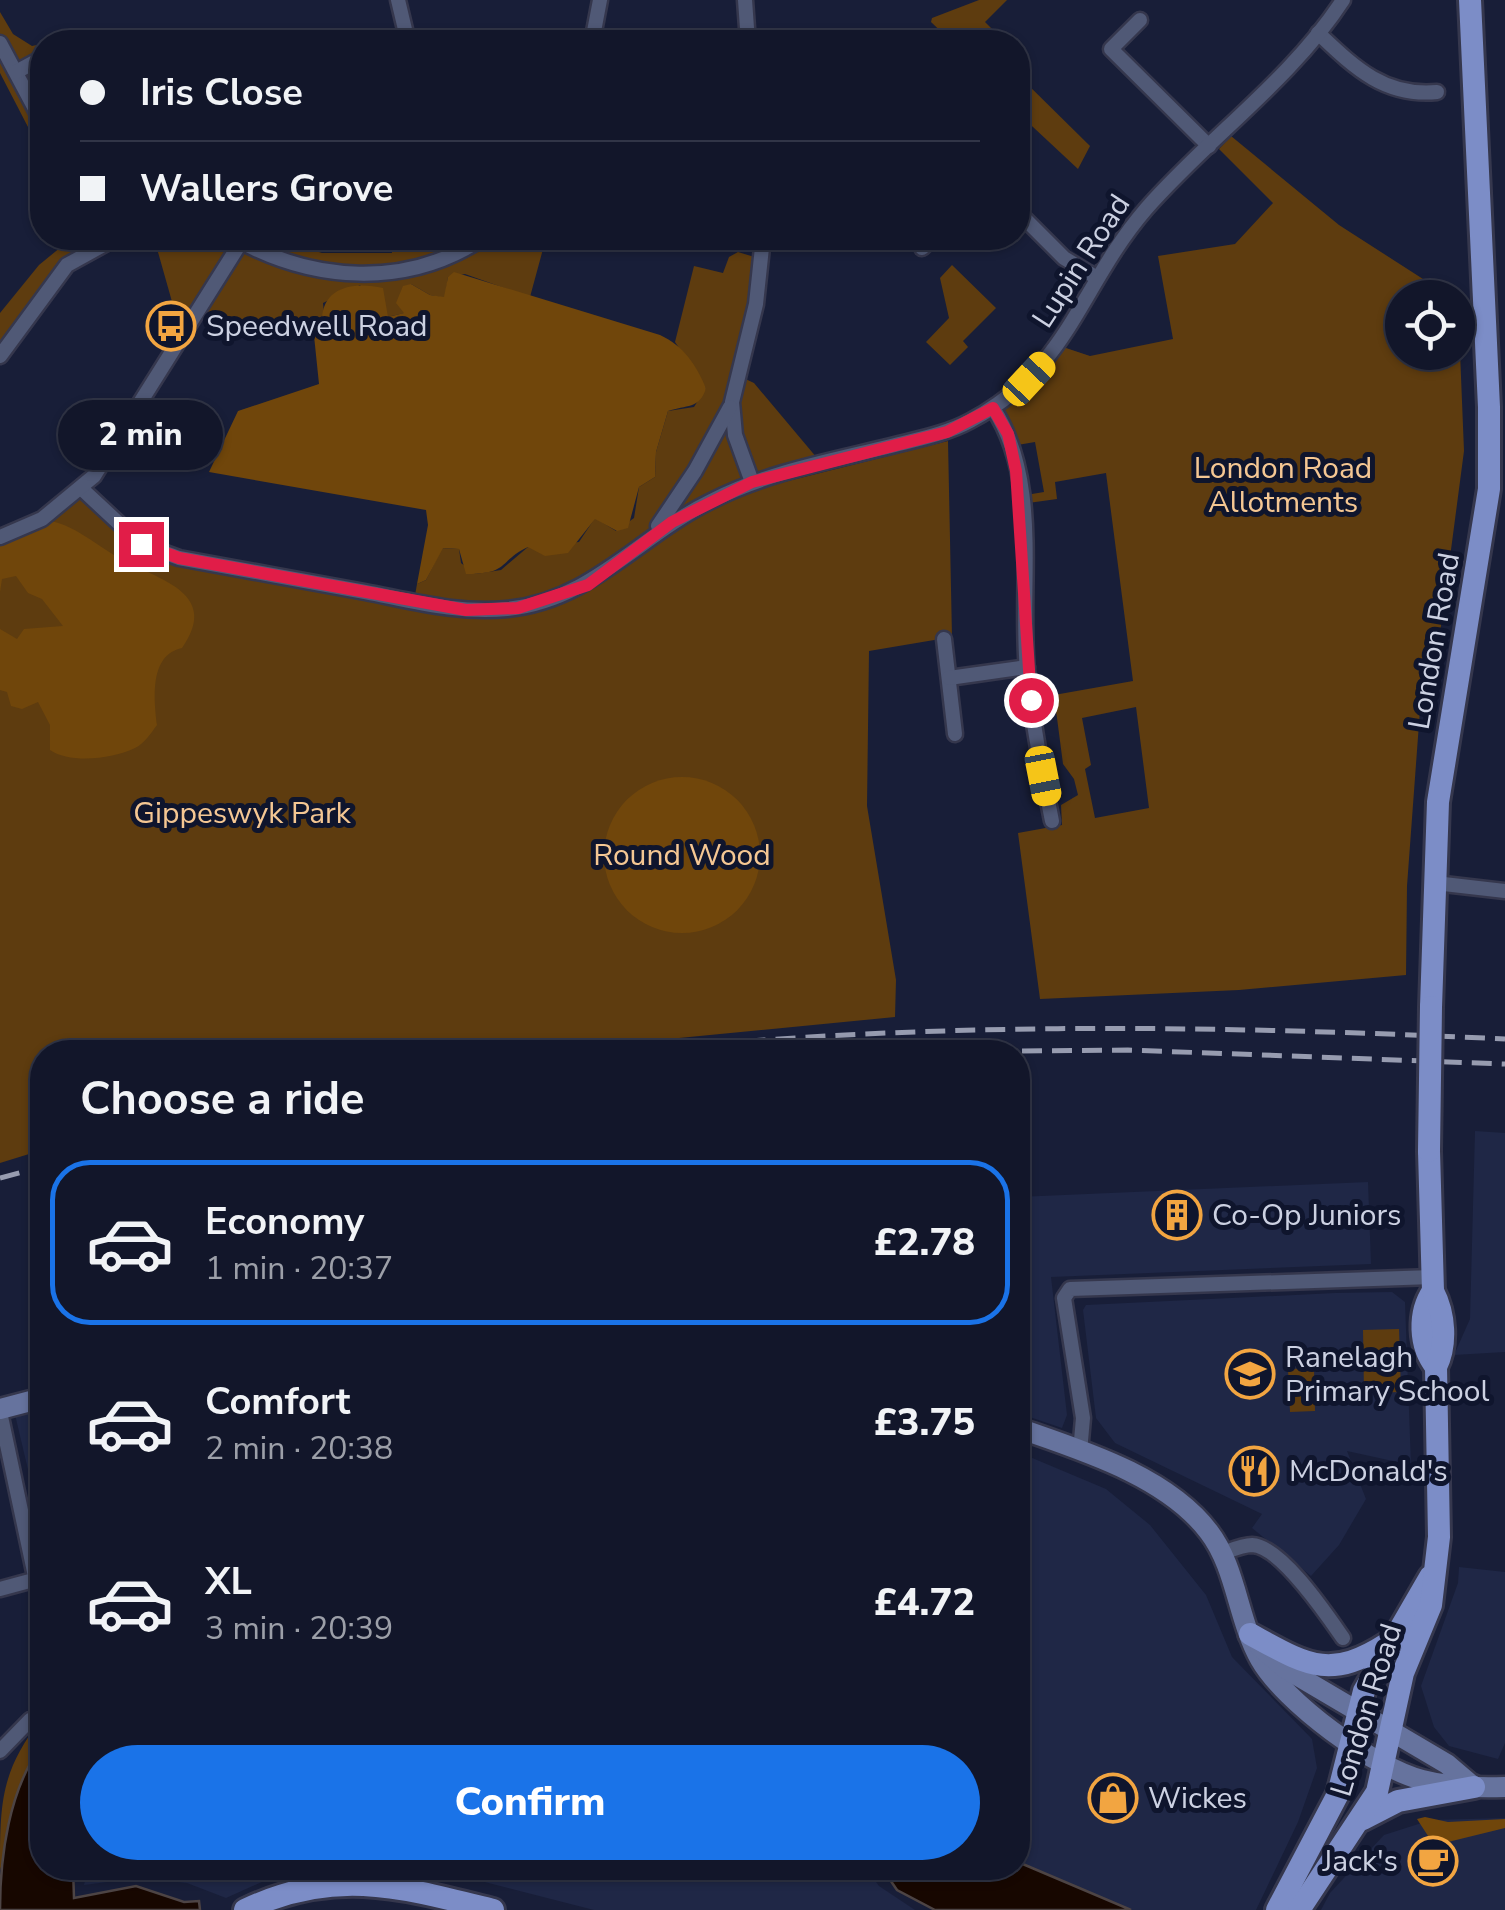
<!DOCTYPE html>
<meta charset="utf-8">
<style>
:root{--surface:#12162a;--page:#1f2336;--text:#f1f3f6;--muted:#9c9fa8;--line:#313547;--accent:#1a73e8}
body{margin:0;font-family:"Nunito Sans",sans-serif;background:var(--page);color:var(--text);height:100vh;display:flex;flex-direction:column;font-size:38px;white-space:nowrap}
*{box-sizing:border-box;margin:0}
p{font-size:32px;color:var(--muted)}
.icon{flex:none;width:55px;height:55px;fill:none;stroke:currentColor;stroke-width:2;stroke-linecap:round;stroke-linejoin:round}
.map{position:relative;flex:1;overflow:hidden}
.drawer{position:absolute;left:30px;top:1040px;width:1000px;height:840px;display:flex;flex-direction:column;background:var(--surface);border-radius:40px;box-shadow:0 2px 8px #0004,0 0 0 2px var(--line)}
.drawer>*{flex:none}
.banner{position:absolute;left:30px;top:30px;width:1000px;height:220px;border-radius:40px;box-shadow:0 2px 8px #0004,0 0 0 2px var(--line);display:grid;align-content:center;height:220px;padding:0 50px;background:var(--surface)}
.fabs{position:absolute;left:1385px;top:280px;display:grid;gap:20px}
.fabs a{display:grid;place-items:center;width:90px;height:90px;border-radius:50%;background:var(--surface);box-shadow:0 2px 8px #0004,0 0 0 2px var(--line);font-size:50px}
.end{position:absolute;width:45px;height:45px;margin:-22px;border:12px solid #e11d48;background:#fff;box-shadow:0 0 0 5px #fff}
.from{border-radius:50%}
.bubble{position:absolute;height:70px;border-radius:35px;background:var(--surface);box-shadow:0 2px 8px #0004,0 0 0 2px var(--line);font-size:32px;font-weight:800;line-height:70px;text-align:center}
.car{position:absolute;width:30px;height:60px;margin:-30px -15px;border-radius:12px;box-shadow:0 0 8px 2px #0007;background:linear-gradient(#f5c518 24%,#345 0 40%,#f5c518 0 76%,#345 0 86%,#f5c518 0)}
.banner b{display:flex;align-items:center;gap:35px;height:95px;font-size:38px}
.banner b+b{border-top:2px solid var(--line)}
.banner i{width:25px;height:25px;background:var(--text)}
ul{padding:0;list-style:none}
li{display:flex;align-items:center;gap:30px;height:165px;margin:0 20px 15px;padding:0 30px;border:5px solid transparent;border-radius:40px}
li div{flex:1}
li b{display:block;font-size:38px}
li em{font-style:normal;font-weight:800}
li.active{border-color:var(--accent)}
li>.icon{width:90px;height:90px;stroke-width:1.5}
h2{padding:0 50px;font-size:45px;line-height:120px}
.primary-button{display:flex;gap:20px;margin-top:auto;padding:20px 50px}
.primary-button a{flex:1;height:115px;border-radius:60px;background:var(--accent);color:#fff;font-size:40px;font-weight:800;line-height:115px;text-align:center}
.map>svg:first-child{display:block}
.built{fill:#1f2746}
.green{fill:#5e3c0f;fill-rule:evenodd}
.forest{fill:#70460b}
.water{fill:#170700;stroke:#4d4444;stroke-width:2.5}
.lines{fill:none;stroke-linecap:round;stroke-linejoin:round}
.street-casing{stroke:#35374d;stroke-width:19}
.secondary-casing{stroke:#35374d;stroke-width:25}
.primary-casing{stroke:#35374d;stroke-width:28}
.street{stroke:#505976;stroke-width:14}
.secondary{stroke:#66739e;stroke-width:20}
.primary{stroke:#7c8dc7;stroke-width:22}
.rail{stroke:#979cb0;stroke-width:5;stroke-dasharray:20 10;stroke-linecap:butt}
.primary-bridge-casing{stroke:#35374d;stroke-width:28;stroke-linecap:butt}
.primary-bridge{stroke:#7c8dc7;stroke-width:22}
.route{stroke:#e11d48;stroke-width:12}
.labels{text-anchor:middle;stroke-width:10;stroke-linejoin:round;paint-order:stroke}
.street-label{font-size:30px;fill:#ccd1e2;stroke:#0f152d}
.poi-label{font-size:30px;fill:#ccd1e2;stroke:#0f152d;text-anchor:start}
.park-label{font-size:30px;fill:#f5c793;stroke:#0f152d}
</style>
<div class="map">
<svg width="1505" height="1910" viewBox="0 0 1505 1910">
<rect width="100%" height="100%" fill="#181e38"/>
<!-- built -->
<g class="built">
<path d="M 1475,1131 L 1505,1133 L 1505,1352 L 1454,1355 L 1470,1319 Z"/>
<path d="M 1368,1182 L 1371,1264 L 1051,1277 L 1067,1415 L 1062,1428 L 1018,1413 L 1018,1197 Z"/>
<path d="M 1335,1293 L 1392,1292 L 1405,1302 L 1411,1465 L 1347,1451 L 1366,1499 L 1339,1545 L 1311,1576 L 1252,1528 L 1262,1514 L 1115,1443 L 1096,1418 L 1083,1310 L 1086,1305 Z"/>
<path d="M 42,1398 L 42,1529 L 13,1406 Z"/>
<path d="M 1018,1452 L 1106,1489 L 1150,1525 L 1206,1595 L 1232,1657 L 1312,1739 L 1317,1768 L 1298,1822 L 1256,1910 L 1131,1910 L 1018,1862 Z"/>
<path d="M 1459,1567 L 1505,1572 L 1505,1743 L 1498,1759 L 1449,1746 L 1434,1727 L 1421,1686 L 1458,1583 Z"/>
<path d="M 1505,1818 L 1505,1910 L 1321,1910 L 1330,1893 L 1384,1835 L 1431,1820 Z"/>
<path d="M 88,1868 L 293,1868 L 226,1898 L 187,1883 L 138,1878 L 84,1885 Z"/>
<path d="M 430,1868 L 866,1868 L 879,1886 L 915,1910 L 594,1910 Z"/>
</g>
<!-- green -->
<g class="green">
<path d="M 979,0 L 1007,0 L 985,22 L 1002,39 L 998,42 L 952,42 L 931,22 L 932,18 Z"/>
<path d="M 0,12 L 13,34 L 32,46 L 42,44 L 42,154 L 0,73 Z"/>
<path d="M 1018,75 L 1090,146 L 1078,169 L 1018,113 Z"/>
<path d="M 1231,136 L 1339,225 L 1451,297 L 1402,298 L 1402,352 L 1458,352 L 1458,302 L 1464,451 L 1439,641 L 1424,678 L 1420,710 L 1407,886 L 1406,975 L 1239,990 L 1040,999 L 1018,833 L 1062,825 L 1061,805 L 1078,795 L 1074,779 L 1063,764 L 1054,695 L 1133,681 L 1106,473 L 1055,482 L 1057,499 L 1021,504 L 1020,496 L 1044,492 L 1035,442 L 1012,446 L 993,408 L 1060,346 L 1090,356 L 1173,339 L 1158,256 L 1235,244 L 1273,203 L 1219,149 ZM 1136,707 L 1149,808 L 1095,818 L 1085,769 L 1091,765 L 1082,718 Z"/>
<path d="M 72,238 L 116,238 L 83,253 L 0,356 L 0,313 L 39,265 Z"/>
<path d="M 154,238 L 274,238 L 322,253 L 392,253 L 390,238 L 546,238 L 530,297 L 465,274 L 448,277 L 445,298 L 430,295 L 411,284 L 405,313 L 387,317 L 360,285 L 323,303 L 324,314 L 313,326 L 303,317 L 233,331 L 199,310 L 182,337 Z"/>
<path d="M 738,252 L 761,259 L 739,376 L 754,383 L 817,458 L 786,471 L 780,483 L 948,441 L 952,637 L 869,651 L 867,806 L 896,980 L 895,1017 L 535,1052 L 42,1052 L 42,1150 L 0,1163 L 0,537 L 82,489 L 141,544 L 414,601 L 417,584 L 426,580 L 442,548 L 459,549 L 461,563 L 475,574 L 501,570 L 528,547 L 579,542 L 595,518 L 616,531 L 634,518 L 639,487 L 655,477 L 656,452 L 668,411 L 694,407 L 706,388 L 675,342 L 694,266 L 723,273 L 729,257 Z"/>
<path d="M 952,265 L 996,308 L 963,341 L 968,347 L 950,365 L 926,342 L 949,318 L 940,278 Z"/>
<path d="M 1399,1329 L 1401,1392 L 1364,1393 L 1363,1330 Z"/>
<path d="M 1314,1368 L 1315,1411 L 1290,1412 L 1288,1369 Z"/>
<path d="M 42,1718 L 42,1745 L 18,1791 L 0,1871 C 0,1803 0,1772 42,1718 Z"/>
</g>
<!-- forest -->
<g class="forest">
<path d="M 454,272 L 660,335 C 684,346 696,365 706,388 C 700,409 686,405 668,411 L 656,452 L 655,477 L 639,487 L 628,528 L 617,531 L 595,519 L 568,553 L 545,556 L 528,547 C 498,561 510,574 466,574 L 459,549 L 443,548 L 426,580 L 417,584 L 428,525 L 426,510 L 209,472 L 238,411 L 319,384 L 313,326 L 322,319 C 323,287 354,281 383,288 L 388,317 L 404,313 L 396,303 L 403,286 L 411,284 L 430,295 L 444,297 L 448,277 Z"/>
<path d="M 42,519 C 76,524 96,546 126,562 C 162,580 220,595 182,648 C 149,655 154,699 157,725 C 151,733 144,744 135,748 C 113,759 70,764 50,750 L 50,725 L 38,702 L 22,709 L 11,706 L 7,692 L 0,690 L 0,629 L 17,639 L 24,629 L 63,626 L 42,599 L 28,593 L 16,576 L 2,579 L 0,592 L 0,537 Z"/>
<circle cx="682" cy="855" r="78"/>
<path d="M 1425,1817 L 1448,1822 L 1505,1819 L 1505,1828 L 1448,1842 L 1453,1855 L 1445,1862 L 1417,1819 Z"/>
</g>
<!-- water -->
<g class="water">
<path d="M 42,1745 L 42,1868 L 73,1868 L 74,1898 L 136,1886 L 184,1902 L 199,1901 L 200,1910 L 0,1910 C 0,1856 9,1789 42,1745 Z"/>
<path d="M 1018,1862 L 1131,1910 L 935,1910 L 897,1890 L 882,1868 L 1018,1868 Z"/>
</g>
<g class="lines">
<!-- street casing -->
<g class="street-casing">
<g id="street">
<path d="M 398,0 L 408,42"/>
<path d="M 745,0 L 748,42"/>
<path d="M 1140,20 L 1111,49 L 1209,146"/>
<path d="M 1318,33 C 1354,67 1384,97 1437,92"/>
<path d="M 74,42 L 106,42"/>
<path d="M 592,42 L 600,0"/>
<path d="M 0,43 L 42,122"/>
<path d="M 16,72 L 42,58"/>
<path d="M 1018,212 L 1064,258 L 1097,278"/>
<path d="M 234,238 C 312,282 406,289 483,238"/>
<path d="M 922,248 L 933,238"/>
<path d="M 0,356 L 67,265 L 116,238"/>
<path d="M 993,408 C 1042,482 1019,586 1027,670 C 1032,721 1042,771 1052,821"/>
<path d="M 752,482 L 735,435 L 732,402 L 756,304 L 763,238"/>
<path d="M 82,489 L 141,544 L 179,558 C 241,569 303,581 365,592 C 412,601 459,614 507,609 C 591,601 639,536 711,501 C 768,472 830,461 891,446 C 918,439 946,434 970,421 C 1070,368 1079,287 1146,209 C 1208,138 1291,80 1343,0"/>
<path d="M 658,526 L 695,471 L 730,407"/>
<path d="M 0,537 L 42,519 L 94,476 L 241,242"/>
<path d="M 944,639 L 955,734"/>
<path d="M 949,678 L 1027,667"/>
<path d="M 1435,883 L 1505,891"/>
<path d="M 0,1412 L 42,1609"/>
<path d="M 1080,1452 L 1083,1418 L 1064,1298 L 1070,1289 L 1433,1277"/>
<path d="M 1220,1554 C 1229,1551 1242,1545 1252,1545 C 1281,1546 1327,1615 1343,1638"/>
<path d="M 0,1589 L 37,1579"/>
<path d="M 0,1751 L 30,1720"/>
</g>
</g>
<!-- secondary casing -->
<g class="secondary-casing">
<g id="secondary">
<path d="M 0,1409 L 42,1398"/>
<path d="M 1018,1428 C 1081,1450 1167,1476 1209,1532 C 1236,1567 1238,1620 1260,1659 C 1285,1703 1373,1767 1422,1780 C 1448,1787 1478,1788 1505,1787"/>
<path d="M 1260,1647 L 1286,1669 L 1447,1764 L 1474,1787"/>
</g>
</g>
<!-- primary casing -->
<g class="primary-casing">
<g id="primary">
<path d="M 1431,1007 L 1438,802 L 1489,489 L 1489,407 L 1470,0"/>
<path d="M 1433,1291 C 1418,1313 1419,1346 1436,1367"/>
<path d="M 1250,1634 C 1307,1665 1329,1681 1388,1643"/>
<path d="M 1363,1819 L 1398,1801 L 1474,1787"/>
<path d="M 245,1910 C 334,1867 402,1887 493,1910"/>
<path d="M 1277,1910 L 1338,1794 L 1364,1691 L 1430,1577"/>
<path d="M 1299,1910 L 1377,1792 L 1403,1673 L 1431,1605 L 1439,1537 L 1436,1367 C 1447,1345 1445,1314 1433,1291 L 1429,1151"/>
</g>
</g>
<!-- street -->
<use href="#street" class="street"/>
<!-- secondary -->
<use href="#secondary" class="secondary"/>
<!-- primary -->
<use href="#primary" class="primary"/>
<!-- rail -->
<g class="rail">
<path d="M 626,1052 C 924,1021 1206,1025 1505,1039"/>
<path d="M 902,1052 L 1128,1050 L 1505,1064"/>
<path d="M 0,1178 L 42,1167"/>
</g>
<!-- primary-bridge casing -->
<g class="primary-bridge-casing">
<path id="primary-bridge" d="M 1429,1151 L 1431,1007"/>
</g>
<!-- primary-bridge -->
<use href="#primary-bridge" class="primary-bridge"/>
</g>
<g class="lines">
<!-- route -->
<path class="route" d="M 141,544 L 179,558 L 466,610 L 518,608 L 588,585 L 672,522 L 752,482 L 947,432 L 993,408 L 1008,434 L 1016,471 L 1031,700"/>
</g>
<!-- icons -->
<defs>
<g id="bus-ring" transform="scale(2.5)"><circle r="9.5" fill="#0f152d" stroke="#f2a541" stroke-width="1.5"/><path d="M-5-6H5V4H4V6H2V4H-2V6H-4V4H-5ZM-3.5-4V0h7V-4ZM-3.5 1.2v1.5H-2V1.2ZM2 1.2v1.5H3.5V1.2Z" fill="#f2a541"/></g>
<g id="building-ring" transform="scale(2.5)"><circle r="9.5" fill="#0f152d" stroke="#f2a541" stroke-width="1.5"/><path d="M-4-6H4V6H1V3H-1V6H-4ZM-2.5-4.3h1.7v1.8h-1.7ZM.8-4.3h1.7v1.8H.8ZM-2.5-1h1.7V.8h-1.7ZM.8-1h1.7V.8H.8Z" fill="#f2a541"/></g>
<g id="school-ring" transform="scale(2.5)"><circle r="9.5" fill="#0f152d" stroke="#f2a541" stroke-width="1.5"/><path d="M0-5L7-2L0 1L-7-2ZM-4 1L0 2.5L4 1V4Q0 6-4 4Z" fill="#f2a541"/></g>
<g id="restaurant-ring" transform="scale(2.5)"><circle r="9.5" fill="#0f152d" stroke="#f2a541" stroke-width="1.5"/><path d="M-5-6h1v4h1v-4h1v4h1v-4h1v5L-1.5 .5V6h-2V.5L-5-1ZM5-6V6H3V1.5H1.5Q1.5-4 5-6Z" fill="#f2a541"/></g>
<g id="shop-ring" transform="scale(2.5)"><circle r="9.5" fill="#0f152d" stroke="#f2a541" stroke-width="1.5"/><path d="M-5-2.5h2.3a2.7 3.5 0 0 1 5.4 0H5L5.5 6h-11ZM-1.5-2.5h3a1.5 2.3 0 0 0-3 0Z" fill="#f2a541"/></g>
<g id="cafe-ring" transform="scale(2.5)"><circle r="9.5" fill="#0f152d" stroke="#f2a541" stroke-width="1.5"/><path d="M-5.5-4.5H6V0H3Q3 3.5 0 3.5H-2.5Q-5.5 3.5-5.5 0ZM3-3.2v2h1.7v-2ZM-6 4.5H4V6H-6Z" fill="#f2a541"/></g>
</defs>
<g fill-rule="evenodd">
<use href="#bus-ring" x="171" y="326"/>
<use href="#building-ring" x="1177" y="1215"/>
<use href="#school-ring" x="1250" y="1374"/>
<use href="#restaurant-ring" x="1254" y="1471"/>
<use href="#shop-ring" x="1113" y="1798"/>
<use href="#cafe-ring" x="1433" y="1861"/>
</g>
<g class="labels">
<!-- street labels -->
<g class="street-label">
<text transform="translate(1081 261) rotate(-57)" y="10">Lupin Road</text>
<text transform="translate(1434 641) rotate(-80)" y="10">London Road</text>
<text transform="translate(1366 1710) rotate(-73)" y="10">London Road</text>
</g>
<!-- poi labels -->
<g class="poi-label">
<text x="206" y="336">Speedwell Road</text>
<text x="1212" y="1225">Co-Op Juniors</text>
<text x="1285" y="1367">Ranelagh<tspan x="1285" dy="34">Primary School</tspan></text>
<text x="1289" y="1481">McDonald's</text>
<text x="1148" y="1808">Wickes</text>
<text x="1398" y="1871" text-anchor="end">Jack's</text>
</g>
<!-- park labels -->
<g class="park-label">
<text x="1283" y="478">London Road<tspan x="1283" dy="34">Allotments</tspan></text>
<text x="242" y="823">Gippeswyk Park</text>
<text x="682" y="865">Round Wood</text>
</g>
</g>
</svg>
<div class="fabs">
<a><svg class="icon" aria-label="locate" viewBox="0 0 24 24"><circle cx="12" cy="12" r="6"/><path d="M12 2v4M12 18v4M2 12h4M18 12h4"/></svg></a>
</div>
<i class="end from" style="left:1031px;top:700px"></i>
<i class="end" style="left:141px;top:544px"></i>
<div class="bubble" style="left:58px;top:400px;width:165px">2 min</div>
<i class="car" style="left:1029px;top:379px;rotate:43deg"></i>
<i class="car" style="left:1043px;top:776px;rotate:169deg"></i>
<div class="banner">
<b><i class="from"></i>Iris Close</b>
<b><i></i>Wallers Grove</b>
</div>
<section class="drawer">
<h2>Choose a ride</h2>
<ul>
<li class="active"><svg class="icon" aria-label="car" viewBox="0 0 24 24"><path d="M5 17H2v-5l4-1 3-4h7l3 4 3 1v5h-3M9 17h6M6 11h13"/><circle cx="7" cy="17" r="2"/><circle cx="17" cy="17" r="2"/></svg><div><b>Economy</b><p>1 min · 20:37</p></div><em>£2.78</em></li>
<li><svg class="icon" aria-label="car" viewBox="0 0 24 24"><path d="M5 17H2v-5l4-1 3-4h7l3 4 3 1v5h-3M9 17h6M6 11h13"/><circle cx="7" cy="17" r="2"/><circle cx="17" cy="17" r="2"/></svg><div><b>Comfort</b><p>2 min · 20:38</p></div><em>£3.75</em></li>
<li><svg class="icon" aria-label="car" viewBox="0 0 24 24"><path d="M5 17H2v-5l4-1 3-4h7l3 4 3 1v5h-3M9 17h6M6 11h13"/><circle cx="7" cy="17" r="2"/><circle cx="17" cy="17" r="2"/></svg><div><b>XL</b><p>3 min · 20:39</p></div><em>£4.72</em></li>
</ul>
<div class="primary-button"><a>Confirm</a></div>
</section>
</div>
